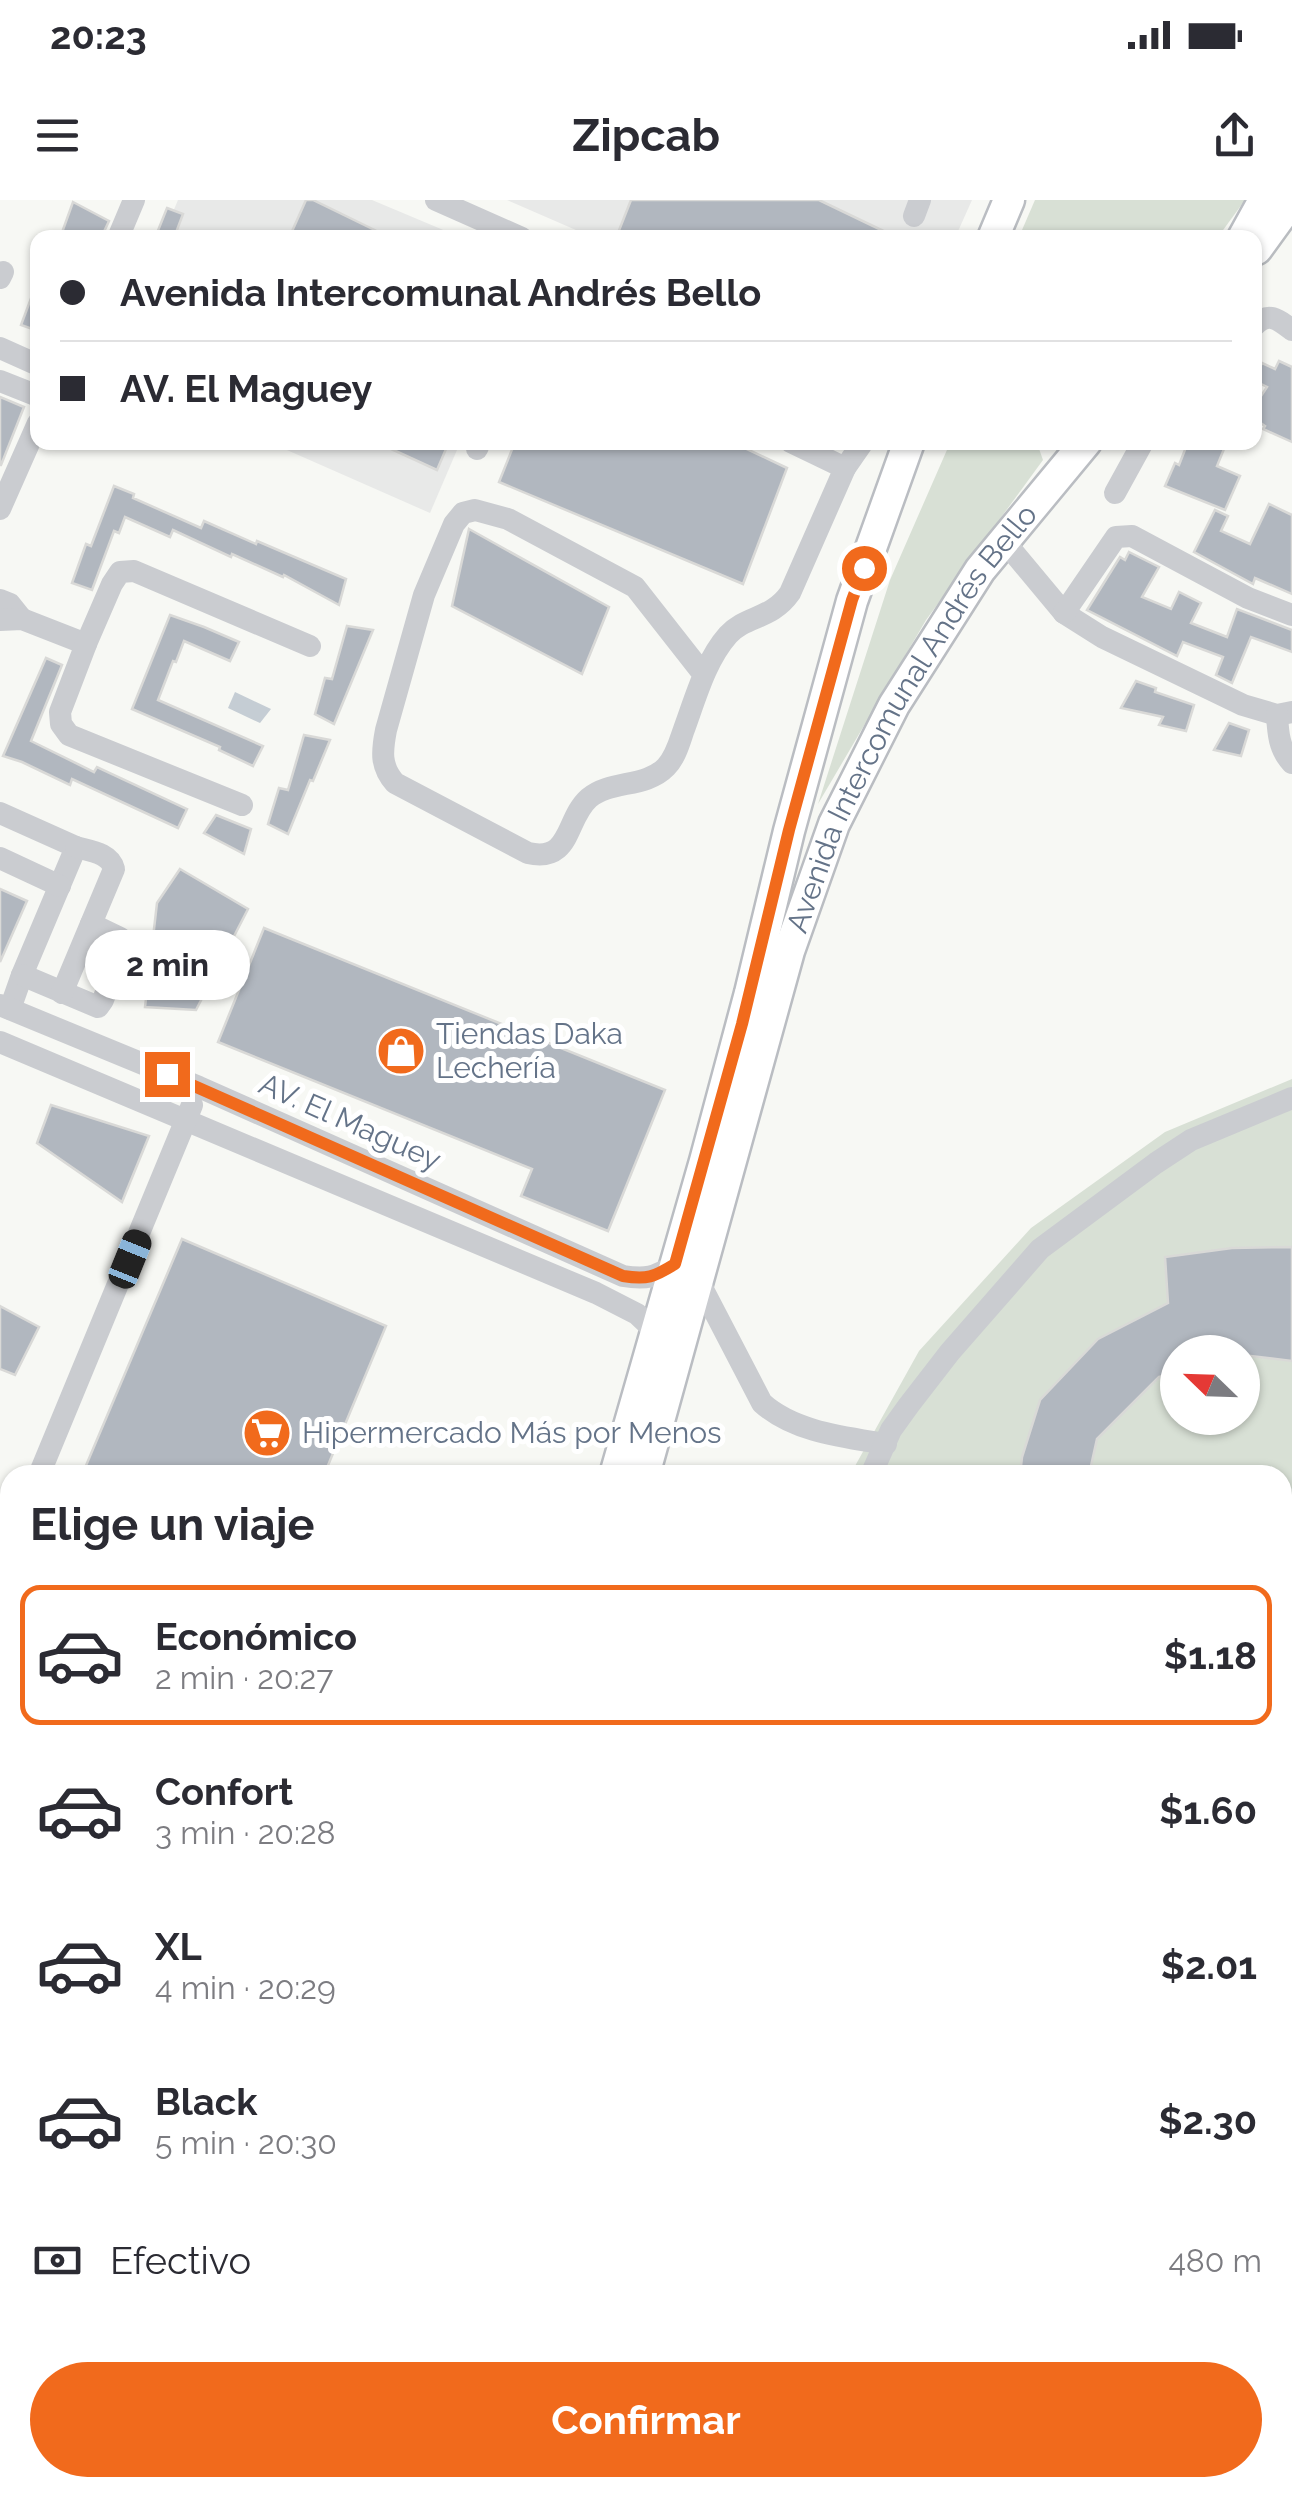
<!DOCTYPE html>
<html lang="es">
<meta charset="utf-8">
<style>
:root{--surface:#fff;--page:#f2f2f3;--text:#2b2b33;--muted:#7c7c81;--line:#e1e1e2;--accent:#f16a1c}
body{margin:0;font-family:Raleway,sans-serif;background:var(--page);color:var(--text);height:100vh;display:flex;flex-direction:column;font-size:38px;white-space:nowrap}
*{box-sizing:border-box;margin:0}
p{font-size:32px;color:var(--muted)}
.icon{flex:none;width:55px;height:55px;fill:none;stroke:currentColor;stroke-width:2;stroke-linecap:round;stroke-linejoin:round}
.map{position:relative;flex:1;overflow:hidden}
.side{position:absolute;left:0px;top:1265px;width:1292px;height:1032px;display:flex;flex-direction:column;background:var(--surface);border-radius:30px 30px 0 0;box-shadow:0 2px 8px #0004}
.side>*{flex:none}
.hud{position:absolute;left:30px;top:30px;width:1232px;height:220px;border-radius:20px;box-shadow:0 2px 8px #0004;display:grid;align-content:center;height:220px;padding:0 30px;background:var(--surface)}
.needle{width:65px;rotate:293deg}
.buttons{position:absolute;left:1160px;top:1135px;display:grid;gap:20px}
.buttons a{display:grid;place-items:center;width:100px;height:100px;border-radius:50%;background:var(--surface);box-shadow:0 2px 8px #0004;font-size:50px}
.end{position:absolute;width:45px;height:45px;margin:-22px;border:12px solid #f16a1c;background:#fff;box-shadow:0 0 0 5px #fff}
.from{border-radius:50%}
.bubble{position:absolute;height:70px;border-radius:35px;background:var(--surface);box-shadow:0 2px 8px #0004;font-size:32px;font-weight:700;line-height:70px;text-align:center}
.car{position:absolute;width:30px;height:60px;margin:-30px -15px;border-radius:12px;box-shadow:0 0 8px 2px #0007;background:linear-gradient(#222 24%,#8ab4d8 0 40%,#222 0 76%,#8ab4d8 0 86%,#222 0)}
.hud b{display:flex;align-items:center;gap:35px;height:95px;font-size:38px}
.hud b+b{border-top:2px solid var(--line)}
.hud i{width:25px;height:25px;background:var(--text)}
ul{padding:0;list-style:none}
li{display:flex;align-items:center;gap:30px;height:140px;margin:0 20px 15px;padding:0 10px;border:5px solid transparent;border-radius:20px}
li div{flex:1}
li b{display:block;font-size:38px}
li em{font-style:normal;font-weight:700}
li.current{border-color:var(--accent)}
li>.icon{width:90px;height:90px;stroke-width:1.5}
h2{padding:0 30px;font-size:45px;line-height:120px}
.pay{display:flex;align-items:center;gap:25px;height:110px;padding:0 30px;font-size:38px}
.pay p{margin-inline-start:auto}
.action{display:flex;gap:20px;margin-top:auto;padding:20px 30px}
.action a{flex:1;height:115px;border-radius:60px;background:var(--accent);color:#fff;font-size:40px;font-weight:700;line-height:115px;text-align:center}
.status{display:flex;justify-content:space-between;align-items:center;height:70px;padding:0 50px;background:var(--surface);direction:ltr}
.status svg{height:28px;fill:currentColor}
header{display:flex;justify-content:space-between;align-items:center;height:130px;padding:0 30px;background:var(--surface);font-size:45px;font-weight:700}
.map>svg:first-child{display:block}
.built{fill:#e8e9e8}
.green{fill:#d8e0d5;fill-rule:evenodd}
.water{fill:#c5cdd4}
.building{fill:#b1b7bf;stroke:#d9d9d7;stroke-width:2.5}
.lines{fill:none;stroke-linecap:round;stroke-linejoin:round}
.major-casing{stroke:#babdc2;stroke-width:35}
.highway-casing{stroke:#b9bcc0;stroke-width:40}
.minor{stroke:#caccd0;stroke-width:22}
.major{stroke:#fff;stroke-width:30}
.highway{stroke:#fff;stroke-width:35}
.route{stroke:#f16a1c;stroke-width:12}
.labels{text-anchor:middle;stroke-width:10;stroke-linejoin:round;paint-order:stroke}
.street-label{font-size:30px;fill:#647388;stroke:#fff}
.poi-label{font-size:30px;fill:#647388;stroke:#fff;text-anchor:start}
</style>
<div class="status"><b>20:23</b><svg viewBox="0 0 49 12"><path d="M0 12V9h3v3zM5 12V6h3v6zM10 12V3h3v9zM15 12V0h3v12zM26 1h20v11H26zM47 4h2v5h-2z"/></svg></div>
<header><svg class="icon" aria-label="menu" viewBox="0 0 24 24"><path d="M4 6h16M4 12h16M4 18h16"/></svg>Zipcab<svg class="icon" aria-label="share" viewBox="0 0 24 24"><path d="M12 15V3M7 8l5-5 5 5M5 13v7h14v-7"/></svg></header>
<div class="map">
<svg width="1292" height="2296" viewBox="0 0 1292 2296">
<rect width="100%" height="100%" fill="#f7f8f4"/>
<!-- built -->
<g class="built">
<path d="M 178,0 L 372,0 L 460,37 L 162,38 Z"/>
<path d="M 507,0 L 972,0 L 955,38 L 592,37 Z"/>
<path d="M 271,243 L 460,243 L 430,313 Z"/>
</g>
<!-- green -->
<g class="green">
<path d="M 1035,0 L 1245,0 L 1218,37 L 1019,37 Z"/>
<path d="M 950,243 L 1037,243 L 1043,260 L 926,420 L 818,604 L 890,380 Z"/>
<path d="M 1292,879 L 1292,2296 L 678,2296 L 676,2288 L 1282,2288 L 1282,1275 L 850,1275 L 919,1151 L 1031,1028 L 1165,932 ZM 1178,1152 L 1242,1152 L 1242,1218 L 1178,1218 Z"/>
</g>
<!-- water -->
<path class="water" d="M 235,492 L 271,509 L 260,523 L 228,508 Z"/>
<!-- building -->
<g class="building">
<path d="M 306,0 L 313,0 L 391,38 L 289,38 Z"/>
<path d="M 631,0 L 819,0 L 898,38 L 616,38 Z"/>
<path d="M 73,2 L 109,21 L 101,38 L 60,38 Z"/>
<path d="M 167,8 L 183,14 L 174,38 L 155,38 Z"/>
<path d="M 36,85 L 38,85 L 38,131 L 21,125 Z"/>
<path d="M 1279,161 L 1292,167 L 1292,242 L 1263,229 L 1265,226 L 1255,219 L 1255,205 L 1267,187 L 1255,181 L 1255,177 L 1262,163 L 1275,169 Z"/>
<path d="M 0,197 L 24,207 L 1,265 L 0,265 Z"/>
<path d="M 376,242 L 449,242 L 437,270 Z"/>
<path d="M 515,242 L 732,242 L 787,268 L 743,384 L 499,282 Z"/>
<path d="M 1188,242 L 1208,242 L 1224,249 L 1217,266 L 1240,276 L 1225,310 L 1165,286 L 1175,263 L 1179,265 Z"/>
<path d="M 114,286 L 134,294 L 133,298 L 201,328 L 204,321 L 256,344 L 257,341 L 346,379 L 339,405 L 284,375 L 283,377 L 232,354 L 231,357 L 173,330 L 170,337 L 125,317 L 119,333 L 114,331 L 92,390 L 72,383 L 86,344 L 91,346 Z"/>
<path d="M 1269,304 L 1292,315 L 1292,394 L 1255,378 L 1253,384 L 1194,352 L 1215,310 L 1228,316 L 1221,331 L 1250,344 Z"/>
<path d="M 469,329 L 609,407 L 582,474 L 452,406 Z"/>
<path d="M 1129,352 L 1159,367 L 1142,397 L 1171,409 L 1179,392 L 1201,403 L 1191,423 L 1227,437 L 1237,409 L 1292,430 L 1292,452 L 1251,437 L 1232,483 L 1216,475 L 1223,457 L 1183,442 L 1177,456 L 1087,410 L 1120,357 L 1125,360 Z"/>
<path d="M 170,415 L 204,427 L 239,442 L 230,461 L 184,441 L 176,462 L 173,461 L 158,500 L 263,546 L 253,566 L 219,550 L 220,547 L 132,509 Z"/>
<path d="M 347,426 L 373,430 L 334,524 L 315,514 L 325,478 L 332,479 Z"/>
<path d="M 46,458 L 62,465 L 31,541 L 94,572 L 97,567 L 187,609 L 178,628 L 72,579 L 70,585 L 22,562 L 3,556 Z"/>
<path d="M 1136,481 L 1156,488 L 1155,492 L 1194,505 L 1186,531 L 1159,525 L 1163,517 L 1121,508 Z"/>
<path d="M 1229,523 L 1249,530 L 1241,556 L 1214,550 Z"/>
<path d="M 304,535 L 330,540 L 313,581 L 310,580 L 288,634 L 268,624 L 279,588 L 288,590 Z"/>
<path d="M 216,615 L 251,629 L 244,654 L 204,633 Z"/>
<path d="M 180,669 L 248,709 L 196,810 L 145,807 L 157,703 Z"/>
<path d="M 0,689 L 27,701 L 0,762 Z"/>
<path d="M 264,728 L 665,890 L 608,1031 L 521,996 L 532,969 L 218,842 Z"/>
<path d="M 51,905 L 149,936 L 122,1002 L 37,943 Z"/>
<path d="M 182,1039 L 386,1126 L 324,1275 L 82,1275 Z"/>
<path d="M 1292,1047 L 1292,1161 L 1242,1155 L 1242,1152 L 1178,1152 L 1178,1173 L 1159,1177 L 1097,1239 L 1089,1275 L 1020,1275 L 1022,1257 L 1040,1200 L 1098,1139 L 1168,1103 L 1165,1057 L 1232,1048 Z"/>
<path d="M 0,1106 L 39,1127 L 15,1175 L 0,1169 Z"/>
</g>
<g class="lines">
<!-- major casing -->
<g class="major-casing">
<g id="major">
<path d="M 993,38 L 1009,0"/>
<path d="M 1243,38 L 1264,0"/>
<path d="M 615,1275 L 705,961 L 750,793 L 789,631 L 852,401 L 909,242"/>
<path id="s1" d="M 644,1275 L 789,751 L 834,624 L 894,505 L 980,370 L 1086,242"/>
<path d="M 332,2296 L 332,2288"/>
<path d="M 389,2296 L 392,2288"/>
</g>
</g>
<!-- highway casing -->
<g class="highway-casing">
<path id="highway" d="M 1255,47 L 1289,0"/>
</g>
<!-- minor -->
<g class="minor">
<path d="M 436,0 L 522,38"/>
<path d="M 914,16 L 920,0"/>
<path d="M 118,38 L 134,0"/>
<path d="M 0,78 L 3,72"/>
<path d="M 1255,125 C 1269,111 1279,120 1292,130"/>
<path d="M 0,148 L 38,165"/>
<path d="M 0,181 L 38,196"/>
<path d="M 477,249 L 480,242"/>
<path d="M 845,268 L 863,242"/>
<path d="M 1115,293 L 1143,242"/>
<path d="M 0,309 L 38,223"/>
<path d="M 1004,341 L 1064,413 L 1102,437 L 1243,505 L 1277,515 L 1292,512"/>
<path d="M 0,400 L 10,404 L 22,419"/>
<path d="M 1064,413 L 1116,337 L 1132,336 L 1248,398 L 1292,415"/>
<path d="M 0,420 L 22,419 L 86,444"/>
<path d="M 704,475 L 635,387 L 508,319 L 475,310 L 463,313 L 454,324 L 424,395 L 386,530 C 382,551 380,566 395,583 L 528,653 C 572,663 565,619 589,598 C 610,580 646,588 666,567 C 675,558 679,544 683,532 C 695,500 705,461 728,435 C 746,415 771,420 790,393 L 845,268 L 791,242"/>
<path d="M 1277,515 C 1278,533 1279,549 1292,563"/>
<path d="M 242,605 L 69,535 L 61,524 L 60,512 L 86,444 L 112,384 L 120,372 L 134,371 L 310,446"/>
<path d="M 0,613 L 76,647 L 22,775 L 10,809"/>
<path d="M 0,658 L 60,686"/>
<path d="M 22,775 L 98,807 L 103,800 L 124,744 L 120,738 L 91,724"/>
<path d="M 62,793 L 114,669 C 110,653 90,651 76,647"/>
<path d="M 0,805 L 199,887 L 623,1076 C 647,1080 654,1077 675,1065"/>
<path d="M 0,842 L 596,1093 L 637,1114 L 656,1132"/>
<path d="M 697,1078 L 762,1203 C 794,1232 844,1237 886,1244"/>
<path d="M 39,1275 L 192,905"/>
<path d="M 871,1275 L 891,1230 L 909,1205 L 950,1152 L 1040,1049 L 1156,963 L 1191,940 L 1292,898"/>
<path d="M 0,1328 L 10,1332"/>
<path d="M 0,1464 L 10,1438"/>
<path d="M 10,1550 L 0,1578 L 10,1591"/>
<path d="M 0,1702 L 10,1708"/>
<path d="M 0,1727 L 10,1732"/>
<path d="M 621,2288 L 624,2296"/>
<path d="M 693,2288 L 696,2296"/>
<path d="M 753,2296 L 755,2288"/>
<path d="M 895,2296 L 898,2288"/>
</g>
<!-- major -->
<use href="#major" class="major"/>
<!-- highway -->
<use href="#highway" class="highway"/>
</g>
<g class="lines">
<!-- route -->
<path class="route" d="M 167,874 L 623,1076 C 647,1080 654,1077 675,1064 L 742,824 L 789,630 L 852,400 L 864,368"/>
</g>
<!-- icons -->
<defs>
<g id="shop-disc" transform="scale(2.5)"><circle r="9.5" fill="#f16a1c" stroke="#fff"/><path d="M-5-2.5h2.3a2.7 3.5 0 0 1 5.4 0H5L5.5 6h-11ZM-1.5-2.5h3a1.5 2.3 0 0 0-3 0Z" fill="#fff"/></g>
<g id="supermarket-disc" transform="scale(2.5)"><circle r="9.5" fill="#f16a1c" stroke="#fff"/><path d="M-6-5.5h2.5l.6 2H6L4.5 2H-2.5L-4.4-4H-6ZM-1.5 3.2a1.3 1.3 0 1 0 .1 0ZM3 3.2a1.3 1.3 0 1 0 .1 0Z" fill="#fff"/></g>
</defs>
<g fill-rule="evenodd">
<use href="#shop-disc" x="401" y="851"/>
<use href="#supermarket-disc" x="267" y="1233"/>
</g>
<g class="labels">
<!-- street labels -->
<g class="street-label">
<text dy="10" stroke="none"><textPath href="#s1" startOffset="808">Avenida Intercomunal Andrés Bello</textPath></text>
<text transform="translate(350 922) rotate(24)" y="10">AV. El Maguey</text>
</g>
<!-- poi labels -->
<g class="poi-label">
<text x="436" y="844">Tiendas Daka<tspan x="436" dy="34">Lechería</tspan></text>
<text x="302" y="1243">Hipermercado Más por Menos</text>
</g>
</g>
</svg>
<div class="buttons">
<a><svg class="needle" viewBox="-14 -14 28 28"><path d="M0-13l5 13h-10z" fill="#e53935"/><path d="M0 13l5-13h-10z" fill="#7c7c81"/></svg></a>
</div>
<i class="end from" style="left:864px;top:368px"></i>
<i class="end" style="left:167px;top:874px"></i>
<div class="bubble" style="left:85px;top:730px;width:165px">2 min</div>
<i class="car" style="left:130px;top:1059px;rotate:22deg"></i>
<div class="hud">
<b><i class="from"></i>Avenida Intercomunal Andrés Bello</b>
<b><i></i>AV. El Maguey</b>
</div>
<section class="side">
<h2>Elige un viaje</h2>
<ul>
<li class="current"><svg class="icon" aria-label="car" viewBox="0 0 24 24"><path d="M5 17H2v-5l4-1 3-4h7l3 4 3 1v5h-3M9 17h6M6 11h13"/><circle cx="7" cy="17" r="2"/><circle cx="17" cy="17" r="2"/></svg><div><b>Económico</b><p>2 min · 20:27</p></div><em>$1.18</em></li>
<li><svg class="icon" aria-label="car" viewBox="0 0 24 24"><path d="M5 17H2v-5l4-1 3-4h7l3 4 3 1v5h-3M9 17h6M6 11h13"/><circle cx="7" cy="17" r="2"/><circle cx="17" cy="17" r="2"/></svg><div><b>Confort</b><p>3 min · 20:28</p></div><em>$1.60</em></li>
<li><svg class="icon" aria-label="car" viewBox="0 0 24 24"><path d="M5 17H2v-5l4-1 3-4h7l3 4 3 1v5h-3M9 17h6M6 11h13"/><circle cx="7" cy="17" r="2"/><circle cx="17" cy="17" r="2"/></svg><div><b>XL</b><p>4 min · 20:29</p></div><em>$2.01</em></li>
<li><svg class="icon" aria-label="car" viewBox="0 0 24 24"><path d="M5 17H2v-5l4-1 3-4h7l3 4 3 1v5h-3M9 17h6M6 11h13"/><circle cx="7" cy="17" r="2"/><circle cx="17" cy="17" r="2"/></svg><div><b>Black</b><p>5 min · 20:30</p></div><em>$2.30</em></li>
</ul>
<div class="pay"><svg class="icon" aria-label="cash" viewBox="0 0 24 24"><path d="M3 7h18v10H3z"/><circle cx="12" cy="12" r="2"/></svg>Efectivo<p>480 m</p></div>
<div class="action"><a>Confirmar</a></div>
</section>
</div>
